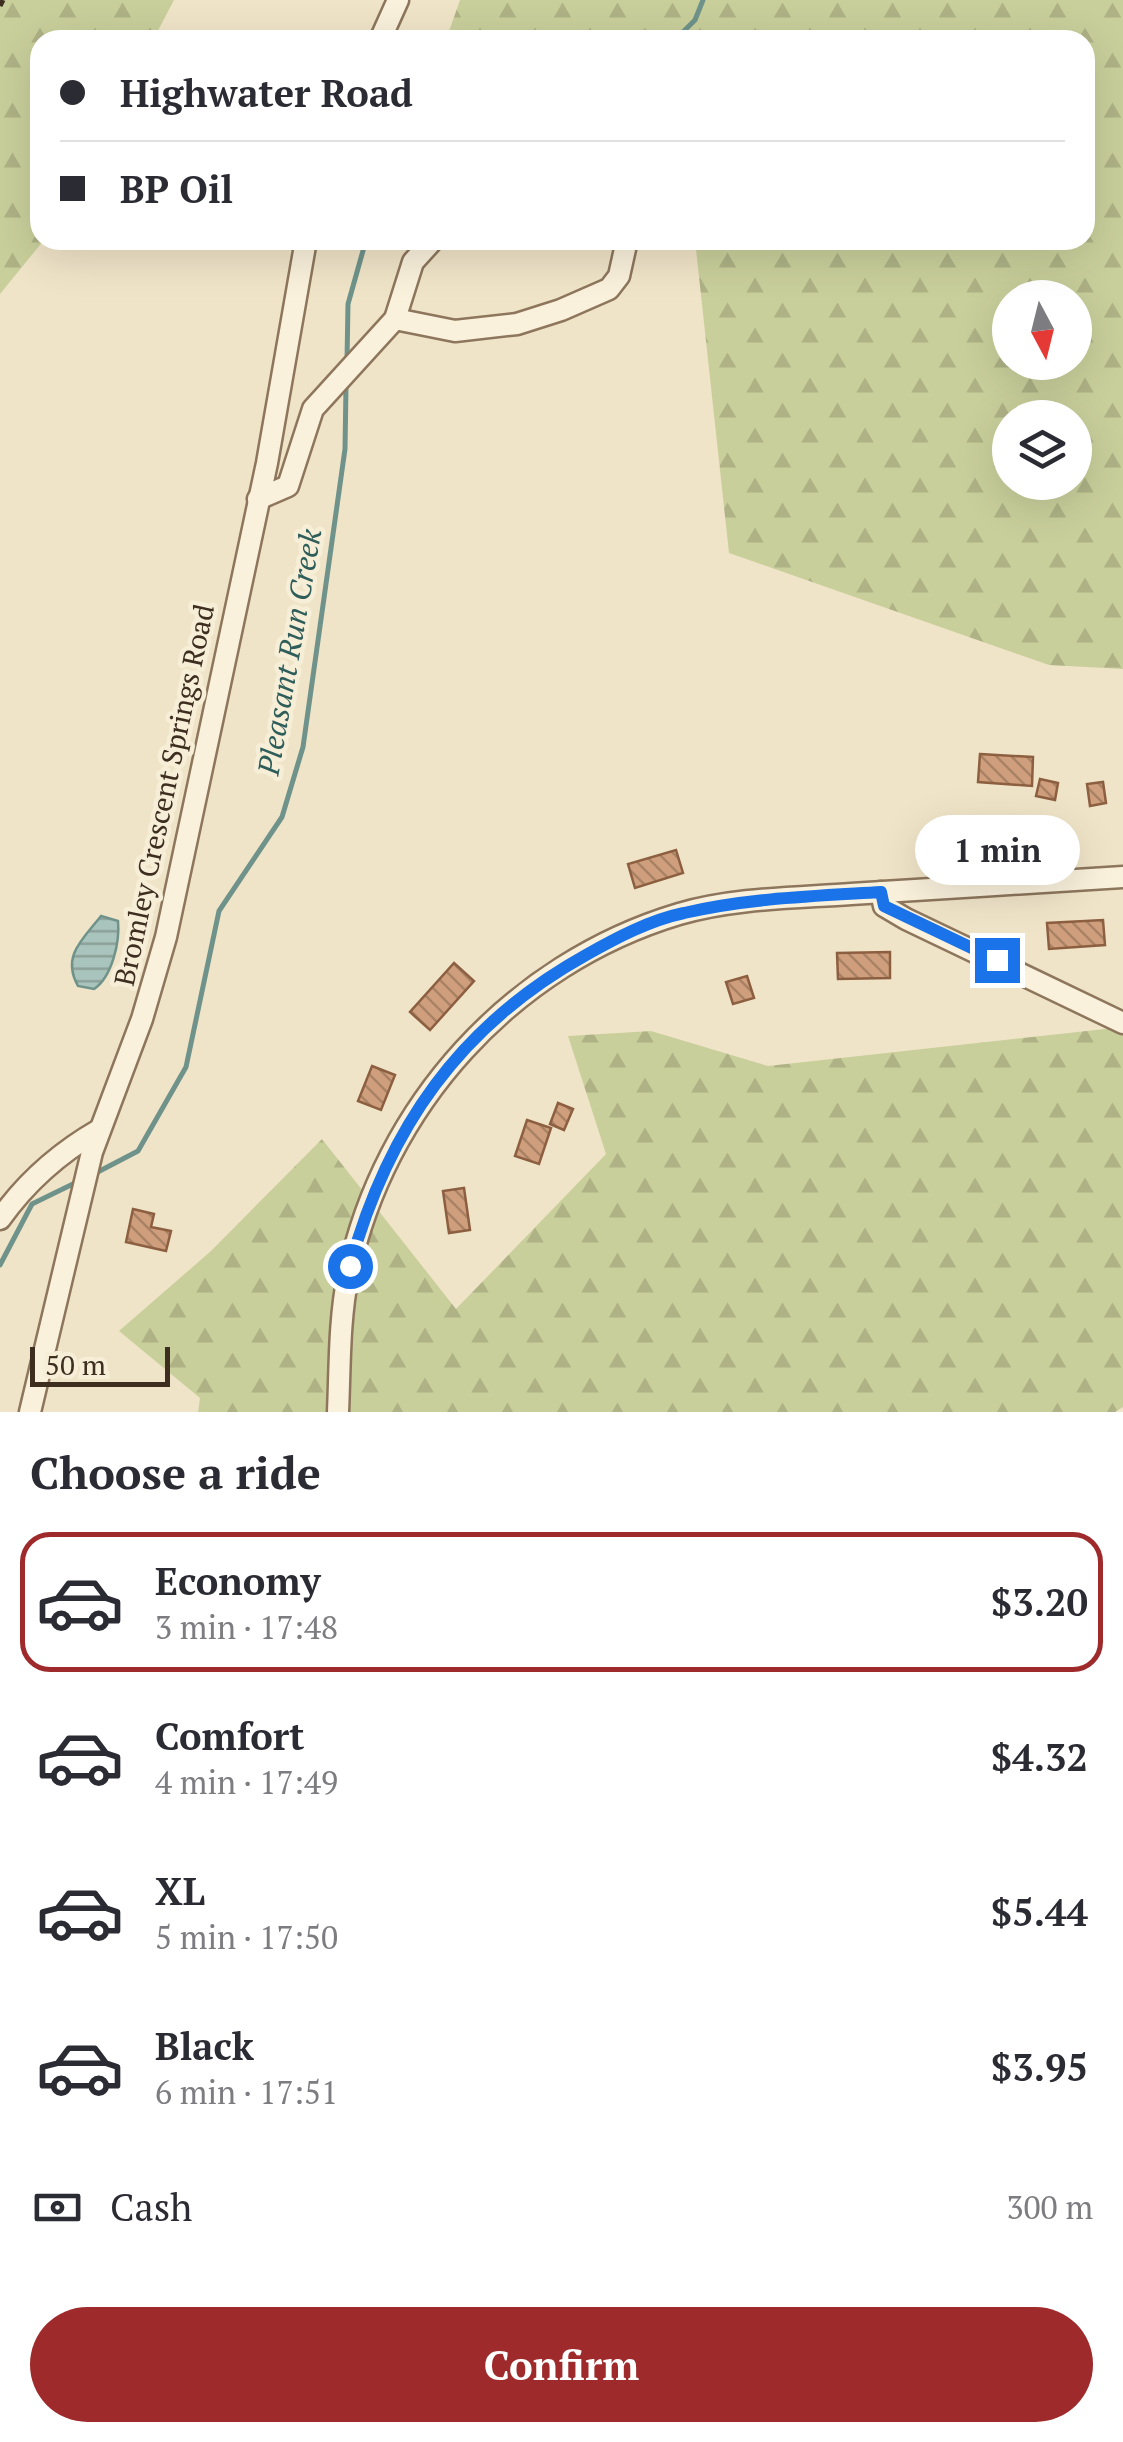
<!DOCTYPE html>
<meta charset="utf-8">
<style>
:root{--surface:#fff;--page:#f7f7f7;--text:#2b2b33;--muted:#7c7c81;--line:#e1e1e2;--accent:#9e2a2b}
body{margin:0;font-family:"PT Serif",serif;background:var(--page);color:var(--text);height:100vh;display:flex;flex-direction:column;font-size:38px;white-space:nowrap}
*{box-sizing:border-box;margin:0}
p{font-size:32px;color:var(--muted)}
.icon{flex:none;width:55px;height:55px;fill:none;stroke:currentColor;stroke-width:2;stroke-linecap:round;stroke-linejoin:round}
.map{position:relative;height:1412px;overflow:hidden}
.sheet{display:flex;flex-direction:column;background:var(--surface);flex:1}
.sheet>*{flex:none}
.hud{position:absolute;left:30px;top:30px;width:1065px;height:220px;border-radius:30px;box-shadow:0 10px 40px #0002;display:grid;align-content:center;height:220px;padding:0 30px;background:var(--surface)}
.needle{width:65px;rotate:173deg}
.tools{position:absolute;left:992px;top:280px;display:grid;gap:20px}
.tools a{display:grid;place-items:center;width:100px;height:100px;border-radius:50%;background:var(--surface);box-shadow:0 10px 40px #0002;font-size:50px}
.scale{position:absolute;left:30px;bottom:25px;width:140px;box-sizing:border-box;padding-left:10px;border:5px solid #3d2e20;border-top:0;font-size:28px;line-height:35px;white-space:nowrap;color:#3d2e20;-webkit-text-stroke:8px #f7eed8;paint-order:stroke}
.end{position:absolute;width:45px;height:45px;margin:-22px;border:12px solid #1a73e8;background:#fff;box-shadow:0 0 0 5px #fff}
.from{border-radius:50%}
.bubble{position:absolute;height:70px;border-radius:35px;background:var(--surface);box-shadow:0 10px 40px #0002;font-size:32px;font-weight:600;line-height:70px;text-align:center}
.hud b{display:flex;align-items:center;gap:35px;height:95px;font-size:38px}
.hud b+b{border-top:2px solid var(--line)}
.hud i{width:25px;height:25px;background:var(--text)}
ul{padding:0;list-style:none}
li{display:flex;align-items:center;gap:30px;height:140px;margin:0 20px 15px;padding:0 10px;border:5px solid transparent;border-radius:30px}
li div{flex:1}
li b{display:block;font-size:38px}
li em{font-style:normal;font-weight:600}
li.on{border-color:var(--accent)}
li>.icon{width:90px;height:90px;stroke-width:1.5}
h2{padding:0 30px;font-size:45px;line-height:120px}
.pay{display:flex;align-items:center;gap:25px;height:110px;padding:0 30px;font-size:38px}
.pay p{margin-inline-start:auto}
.cta{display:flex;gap:20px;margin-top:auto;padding:20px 30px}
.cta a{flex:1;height:115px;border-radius:60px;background:var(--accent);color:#fff;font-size:40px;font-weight:600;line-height:115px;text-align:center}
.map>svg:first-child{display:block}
.forest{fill:url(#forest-firs);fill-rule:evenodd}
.water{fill:url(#water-rules);stroke:#6f938a;stroke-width:2.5}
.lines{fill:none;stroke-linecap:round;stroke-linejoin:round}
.stream{stroke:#6f938a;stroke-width:5}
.building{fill:url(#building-back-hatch);stroke:#8d5f41;stroke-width:2.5}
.minor-casing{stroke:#8d765c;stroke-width:25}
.minor{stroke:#faf1dc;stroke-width:20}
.rail{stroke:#3d2e20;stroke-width:5;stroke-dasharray:18 18;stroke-linecap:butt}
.route{stroke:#1a73e8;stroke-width:12}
.labels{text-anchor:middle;stroke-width:9;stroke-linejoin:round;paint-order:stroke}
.street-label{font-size:28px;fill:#3d2e20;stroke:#f7eed8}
.water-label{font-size:30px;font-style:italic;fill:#2f5d5a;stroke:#f7eed8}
</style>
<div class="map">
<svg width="1123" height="1412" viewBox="0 0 1123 1412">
<defs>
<pattern id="forest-firs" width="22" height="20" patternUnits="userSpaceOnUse" patternTransform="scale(2.5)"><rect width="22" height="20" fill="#c9cf9b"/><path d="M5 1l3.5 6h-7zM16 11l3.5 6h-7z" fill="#aeb285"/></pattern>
<pattern id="water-rules" width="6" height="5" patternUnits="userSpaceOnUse" patternTransform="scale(2.5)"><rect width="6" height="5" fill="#a9c4bc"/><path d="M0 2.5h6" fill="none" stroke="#8ba098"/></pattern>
<pattern id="building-back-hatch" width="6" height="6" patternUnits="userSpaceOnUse" patternTransform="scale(2.5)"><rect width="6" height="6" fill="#cf9f7d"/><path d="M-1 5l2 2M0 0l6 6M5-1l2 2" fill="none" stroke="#a98266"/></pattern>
</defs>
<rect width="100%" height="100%" fill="#f0e4c8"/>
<!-- forest -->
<g class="forest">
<path d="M 0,0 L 174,0 L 153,40 L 40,40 L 40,240 L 44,240 L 0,294 Z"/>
<path d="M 460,0 L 1123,0 L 1123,669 L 1049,665 L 729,553 L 695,240 L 1085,240 L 1085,40 L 446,40 ZM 1010,298 L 1075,298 L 1075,362 L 1010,362 ZM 1010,418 L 1075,418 L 1075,482 L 1010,482 Z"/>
<path d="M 1123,1027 L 1123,1407 L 1115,1412 L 198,1412 L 200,1398 L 119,1331 L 211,1251 L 322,1139 L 456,1309 L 606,1154 L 568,1036 L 651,1031 L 768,1066 Z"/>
</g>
<!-- water -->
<path class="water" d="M 101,916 L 118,921 C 120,942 112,977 94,989 L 78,986 C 61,956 83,939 101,916 Z"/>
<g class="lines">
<!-- stream -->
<g class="stream">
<path d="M 675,40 L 695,20 L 703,0"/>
<path d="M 347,360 L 348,304 L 366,240"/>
<path d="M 92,1175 L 138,1151 L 186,1067 L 219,911 L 282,817 L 303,747 L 345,449 L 346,386"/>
<path d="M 0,1265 L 32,1204 L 77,1182"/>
</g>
</g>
<!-- building -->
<g class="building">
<path d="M 980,754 L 1033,757 L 1032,786 L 978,782 Z"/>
<path d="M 1040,779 L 1058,783 L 1055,800 L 1036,796 Z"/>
<path d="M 1103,782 L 1106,803 L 1090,806 L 1087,784 Z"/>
<path d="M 676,850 L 683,873 L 635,888 L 628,864 Z"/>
<path d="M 1103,920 L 1105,945 L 1049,949 L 1047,923 Z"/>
<path d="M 890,952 L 890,978 L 838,979 L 837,953 Z"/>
<path d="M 454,963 L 474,981 L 430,1030 L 410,1012 Z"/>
<path d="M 747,976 L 754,998 L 733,1004 L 726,982 Z"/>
<path d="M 372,1066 L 395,1075 L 381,1110 L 358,1101 Z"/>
<path d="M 558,1103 L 573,1109 L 564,1130 L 550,1124 Z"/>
<path d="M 527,1120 L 551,1128 L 539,1164 L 515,1156 Z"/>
<path d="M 464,1188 L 470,1230 L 449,1233 L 443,1191 Z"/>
<path d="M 133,1209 L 154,1214 L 151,1227 L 171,1231 L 166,1251 L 126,1242 Z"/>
</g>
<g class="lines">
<!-- minor casing -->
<g class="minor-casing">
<g id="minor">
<path d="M 380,40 L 398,0"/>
<path d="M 433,240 L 413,262 L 395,319 L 455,331 L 517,324 L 561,310 L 609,289 L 619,276 L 627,240"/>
<path d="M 258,499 L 288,486 L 313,409 L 395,319"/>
<path d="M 881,892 L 884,906 L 906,919 L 1123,1023"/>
<path d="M 0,1219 C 27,1181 59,1153 99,1130"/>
<path d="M 30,1412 L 92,1152 L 142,1019 L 166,937 L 267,463 L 306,240"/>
<path d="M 338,1412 C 340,1367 339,1320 348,1276 C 383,1106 512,964 679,914 C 733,898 794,898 851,894 C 942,888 1032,883 1123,877"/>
</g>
</g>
<!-- minor -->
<use href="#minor" class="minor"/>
<!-- rail -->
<path class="rail" d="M 0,6 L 3,0"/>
</g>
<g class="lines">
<!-- route -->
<path class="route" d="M 350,1266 C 388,1128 460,1025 586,955 C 616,938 650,920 684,913 C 749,898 815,896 881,892 L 884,906 L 997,960"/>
</g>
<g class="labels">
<!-- street labels -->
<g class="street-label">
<text transform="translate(164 795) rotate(-78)" y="10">Bromley Crescent Springs Road</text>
</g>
<!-- water labels -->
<g class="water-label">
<text transform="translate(290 652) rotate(-80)" y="10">Pleasant Run Creek</text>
</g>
</g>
</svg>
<div class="tools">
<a><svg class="needle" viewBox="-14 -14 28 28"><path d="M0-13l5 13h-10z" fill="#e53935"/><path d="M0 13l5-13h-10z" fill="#7c7c81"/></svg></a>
<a><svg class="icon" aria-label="layers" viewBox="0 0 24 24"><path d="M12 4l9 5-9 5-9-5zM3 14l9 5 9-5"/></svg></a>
</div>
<div class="scale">50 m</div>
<i class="end from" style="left:350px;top:1266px"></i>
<i class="end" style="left:997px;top:960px"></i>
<div class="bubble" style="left:915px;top:815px;width:165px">1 min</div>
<div class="hud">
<b><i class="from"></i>Highwater Road</b>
<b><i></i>BP Oil</b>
</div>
</div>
<section class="sheet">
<h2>Choose a ride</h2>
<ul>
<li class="on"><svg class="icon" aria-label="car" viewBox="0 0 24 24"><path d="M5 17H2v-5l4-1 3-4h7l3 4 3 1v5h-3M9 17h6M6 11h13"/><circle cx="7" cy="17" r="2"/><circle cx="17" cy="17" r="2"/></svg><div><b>Economy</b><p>3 min · 17:48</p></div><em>$3.20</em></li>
<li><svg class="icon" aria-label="car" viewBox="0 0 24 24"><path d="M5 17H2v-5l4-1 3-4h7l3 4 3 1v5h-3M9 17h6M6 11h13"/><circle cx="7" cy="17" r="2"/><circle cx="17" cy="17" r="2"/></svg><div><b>Comfort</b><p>4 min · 17:49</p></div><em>$4.32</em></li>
<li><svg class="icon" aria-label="car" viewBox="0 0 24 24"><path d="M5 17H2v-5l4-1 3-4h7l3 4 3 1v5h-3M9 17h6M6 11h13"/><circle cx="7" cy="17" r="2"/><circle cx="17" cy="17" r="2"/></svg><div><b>XL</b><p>5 min · 17:50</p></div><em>$5.44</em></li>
<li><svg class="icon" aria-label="car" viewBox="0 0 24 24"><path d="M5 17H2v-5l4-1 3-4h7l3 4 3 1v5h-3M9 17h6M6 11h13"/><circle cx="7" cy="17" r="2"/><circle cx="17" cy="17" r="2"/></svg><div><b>Black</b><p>6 min · 17:51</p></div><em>$3.95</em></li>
</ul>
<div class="pay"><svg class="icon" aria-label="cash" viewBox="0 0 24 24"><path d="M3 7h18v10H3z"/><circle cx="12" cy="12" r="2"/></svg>Cash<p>300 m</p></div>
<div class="cta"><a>Confirm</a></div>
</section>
